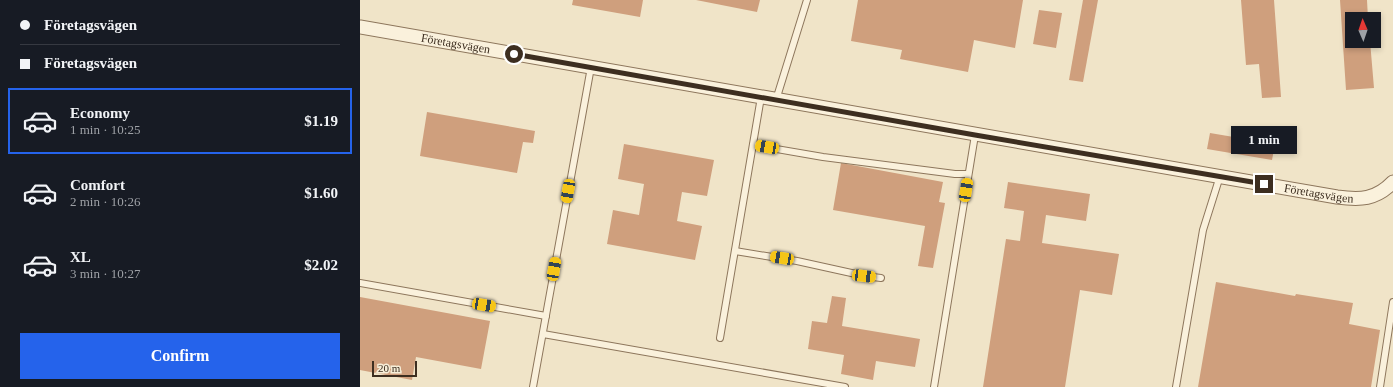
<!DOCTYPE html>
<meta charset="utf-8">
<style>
:root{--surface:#171b24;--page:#242831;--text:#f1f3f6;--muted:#9ea1a6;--line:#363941;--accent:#2563eb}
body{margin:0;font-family:"Times New Roman",serif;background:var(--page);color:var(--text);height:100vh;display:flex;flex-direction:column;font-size:15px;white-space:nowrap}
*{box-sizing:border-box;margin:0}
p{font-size:13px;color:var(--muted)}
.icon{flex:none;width:22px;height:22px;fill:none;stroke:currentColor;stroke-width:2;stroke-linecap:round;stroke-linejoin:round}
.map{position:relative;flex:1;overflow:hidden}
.drawer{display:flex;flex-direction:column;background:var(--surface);width:360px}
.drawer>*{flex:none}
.top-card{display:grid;align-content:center;height:88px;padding:0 20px;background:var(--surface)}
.needle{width:26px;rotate:358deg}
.buttons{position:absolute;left:985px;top:12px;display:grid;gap:8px}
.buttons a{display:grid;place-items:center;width:36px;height:36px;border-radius:0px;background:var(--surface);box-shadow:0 2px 6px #0003;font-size:20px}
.scale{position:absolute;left:12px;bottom:10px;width:45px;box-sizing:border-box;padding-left:4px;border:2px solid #3d2e20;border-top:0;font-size:11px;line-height:14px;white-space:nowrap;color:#3d2e20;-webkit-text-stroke:3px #f7eed8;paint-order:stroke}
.end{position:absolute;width:18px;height:18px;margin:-9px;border:5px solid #3d2e20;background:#fff;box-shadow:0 0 0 2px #fff}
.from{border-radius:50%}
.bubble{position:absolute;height:28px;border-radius:0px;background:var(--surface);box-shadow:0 2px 6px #0003;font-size:13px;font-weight:800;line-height:28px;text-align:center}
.car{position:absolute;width:12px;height:24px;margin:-12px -6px;border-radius:5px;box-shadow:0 0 3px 1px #0007;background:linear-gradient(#f5c518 24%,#345 0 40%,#f5c518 0 76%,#345 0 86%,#f5c518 0)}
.top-card b{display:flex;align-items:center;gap:14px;height:38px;font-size:15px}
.top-card b+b{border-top:1px solid var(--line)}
.top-card i{width:10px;height:10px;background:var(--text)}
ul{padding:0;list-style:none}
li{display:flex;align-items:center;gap:12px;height:66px;margin:0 8px 6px;padding:0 12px;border:2px solid transparent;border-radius:0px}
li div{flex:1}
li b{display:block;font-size:15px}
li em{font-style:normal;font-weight:800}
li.on{border-color:var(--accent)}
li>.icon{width:36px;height:36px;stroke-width:1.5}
.button{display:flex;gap:8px;margin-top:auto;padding:8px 20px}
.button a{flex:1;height:46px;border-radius:0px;background:var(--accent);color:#fff;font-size:16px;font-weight:800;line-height:46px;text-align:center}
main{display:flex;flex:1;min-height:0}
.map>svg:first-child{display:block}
.building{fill:#cf9f7d}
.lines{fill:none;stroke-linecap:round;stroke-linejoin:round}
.service-casing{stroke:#8d765c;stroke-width:8}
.minor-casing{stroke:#8d765c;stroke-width:15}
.service{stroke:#faf1dc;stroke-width:6}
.minor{stroke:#faf1dc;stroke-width:13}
.route{stroke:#3d2e20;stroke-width:5}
.labels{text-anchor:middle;stroke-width:3;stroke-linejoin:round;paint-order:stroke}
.street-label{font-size:12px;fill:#3d2e20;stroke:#f7eed8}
</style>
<main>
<section class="drawer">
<div class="top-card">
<b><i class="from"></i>Företagsvägen</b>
<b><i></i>Företagsvägen</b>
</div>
<ul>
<li class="on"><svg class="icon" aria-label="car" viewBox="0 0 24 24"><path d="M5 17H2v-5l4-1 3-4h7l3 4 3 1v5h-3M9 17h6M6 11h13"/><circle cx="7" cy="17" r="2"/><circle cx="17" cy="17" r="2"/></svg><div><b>Economy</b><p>1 min · 10:25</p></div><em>$1.19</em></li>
<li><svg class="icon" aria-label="car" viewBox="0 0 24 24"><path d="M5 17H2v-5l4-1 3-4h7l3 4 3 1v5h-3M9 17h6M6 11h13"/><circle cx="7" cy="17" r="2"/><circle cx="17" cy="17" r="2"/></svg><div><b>Comfort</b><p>2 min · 10:26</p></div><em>$1.60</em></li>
<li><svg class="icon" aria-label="car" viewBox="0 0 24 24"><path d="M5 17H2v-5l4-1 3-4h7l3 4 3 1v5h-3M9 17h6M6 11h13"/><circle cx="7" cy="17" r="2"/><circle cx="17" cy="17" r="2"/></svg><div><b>XL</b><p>3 min · 10:27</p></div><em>$2.02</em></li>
</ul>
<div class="button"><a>Confirm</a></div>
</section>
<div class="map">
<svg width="1033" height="387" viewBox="0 0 1033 387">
<rect width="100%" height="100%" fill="#f0e4c8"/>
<!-- building -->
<g class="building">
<path d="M 213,0 L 283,0 L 280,17 L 212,5 Z"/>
<path d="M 336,0 L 400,0 L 397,12 Z"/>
<path d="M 498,0 L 663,0 L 655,48 L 614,40 L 608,72 L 540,59 L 542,50 L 491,41 Z"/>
<path d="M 723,0 L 738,0 L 723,82 L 709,80 Z"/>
<path d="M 881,0 L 914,0 L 921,97 L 902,98 L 899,64 L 886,65 Z"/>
<path d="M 980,0 L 1007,0 L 1008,19 L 992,19 L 992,41 L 1010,41 L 1014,88 L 986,90 Z"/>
<path d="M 679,10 L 702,13 L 696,48 L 673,44 Z"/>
<path d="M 67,112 L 175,131 L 173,143 L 163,142 L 157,173 L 60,156 Z"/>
<path d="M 850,133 L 915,144 L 912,160 L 847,149 Z"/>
<path d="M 264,144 L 354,160 L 347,196 L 322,192 L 317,221 L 342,226 L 335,260 L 247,244 L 253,210 L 279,215 L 284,184 L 258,179 Z"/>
<path d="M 481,163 L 583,182 L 579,202 L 585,203 L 573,268 L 558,266 L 565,226 L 473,210 Z"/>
<path d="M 648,182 L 730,194 L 726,221 L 686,215 L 682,243 L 759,254 L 752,295 L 720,290 L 705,387 L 623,387 L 646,239 L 660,241 L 664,211 L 644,208 Z"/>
<path d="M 856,282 L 935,296 L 936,294 L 993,303 L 989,324 L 1020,330 L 1011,387 L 838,387 Z"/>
<path d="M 472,296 L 486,298 L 482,326 L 560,339 L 555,367 L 516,361 L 513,380 L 481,374 L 484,355 L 448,349 L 452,321 L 467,323 Z"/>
<path d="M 0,297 L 130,321 L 121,369 L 56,357 L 52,380 L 0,370 Z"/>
</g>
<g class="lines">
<!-- service casing -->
<g class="service-casing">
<g id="service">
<path d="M 416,100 L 447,0"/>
<path d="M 393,145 L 463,157 L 595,174 L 608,174"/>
<path d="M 375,251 L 437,261 L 505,276 L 521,278"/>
<path d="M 0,283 L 186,316"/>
<path d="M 183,334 L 485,387"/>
<path d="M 360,338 L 401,97"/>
<path d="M 173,387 L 231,67"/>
<path d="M 574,387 L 615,135"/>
<path d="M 816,387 L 843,230 L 860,176"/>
<path d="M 1020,387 L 1033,302"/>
</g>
</g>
<!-- minor casing -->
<g class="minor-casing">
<g id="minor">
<path id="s1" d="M 0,27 L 977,197 C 1000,200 1016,200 1033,182"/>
</g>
</g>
<!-- service -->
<use href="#service" class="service"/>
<!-- minor -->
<use href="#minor" class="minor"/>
</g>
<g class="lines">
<!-- route -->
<path class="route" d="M 154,54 L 615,135 L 904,184"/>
</g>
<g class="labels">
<!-- street labels -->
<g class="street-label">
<text dy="4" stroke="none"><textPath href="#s1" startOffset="97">Företagsvägen</textPath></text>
<text dy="4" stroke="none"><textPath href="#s1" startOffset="973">Företagsvägen</textPath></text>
</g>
</g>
</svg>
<div class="buttons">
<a><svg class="needle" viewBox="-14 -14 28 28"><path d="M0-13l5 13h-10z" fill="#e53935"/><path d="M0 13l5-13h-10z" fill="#9ea1a6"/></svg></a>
</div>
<div class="scale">20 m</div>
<i class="end from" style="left:154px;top:54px"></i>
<i class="end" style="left:904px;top:184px"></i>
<div class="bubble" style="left:871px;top:126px;width:66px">1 min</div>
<i class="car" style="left:407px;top:147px;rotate:280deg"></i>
<i class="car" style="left:606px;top:190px;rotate:9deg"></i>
<i class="car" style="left:208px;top:191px;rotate:190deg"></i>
<i class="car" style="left:422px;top:258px;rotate:279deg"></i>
<i class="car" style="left:194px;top:269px;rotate:10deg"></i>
<i class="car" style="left:504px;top:276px;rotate:97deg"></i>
<i class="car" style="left:124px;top:305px;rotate:100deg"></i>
</div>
</main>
